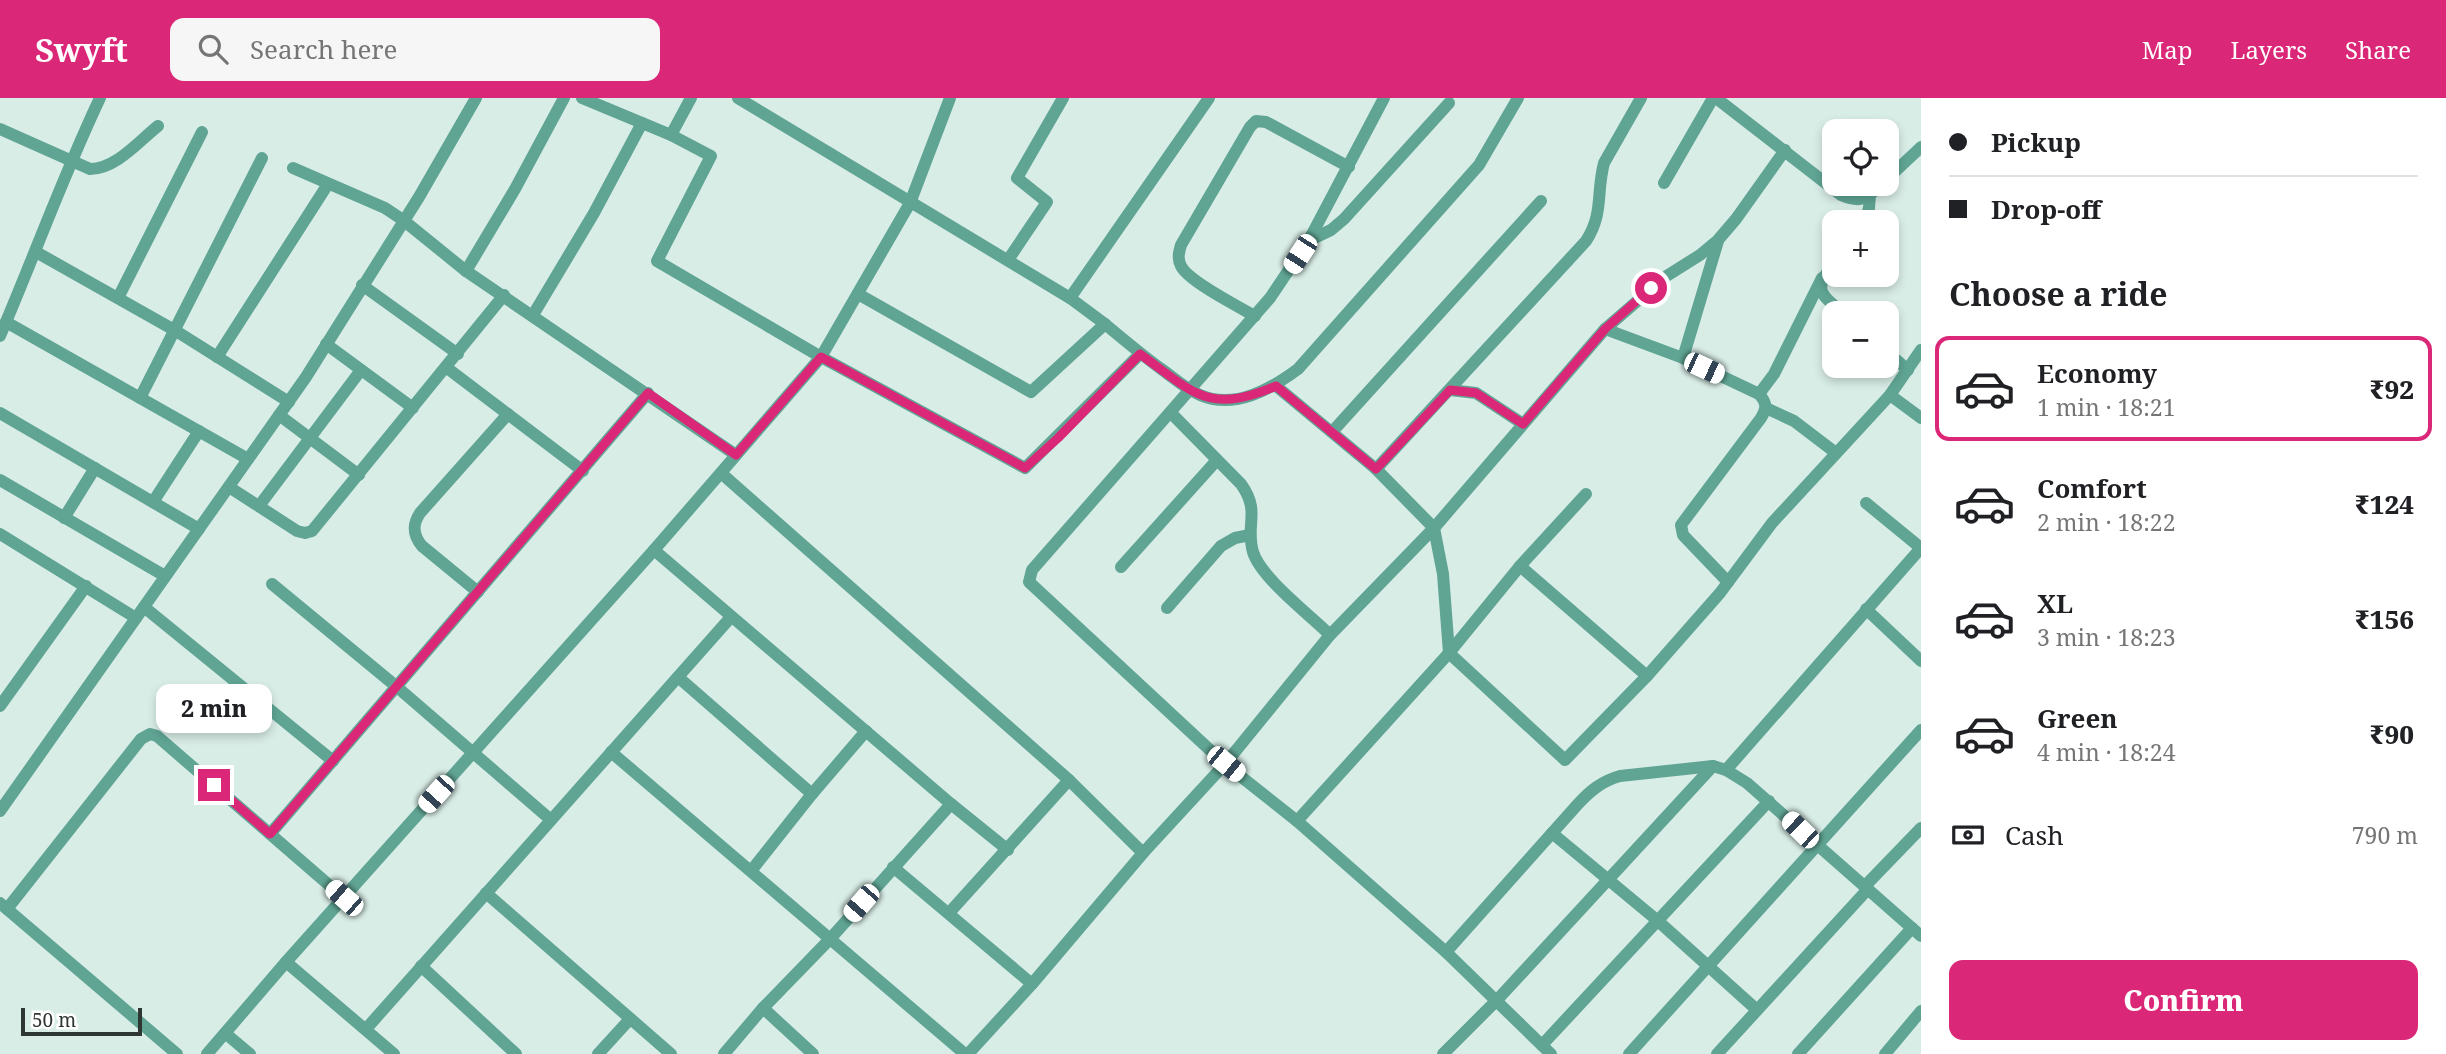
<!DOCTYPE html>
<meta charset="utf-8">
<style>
:root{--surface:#fff;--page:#f6f6f6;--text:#202124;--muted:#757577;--line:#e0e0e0;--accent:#db2777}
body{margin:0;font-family:"Noto Serif",serif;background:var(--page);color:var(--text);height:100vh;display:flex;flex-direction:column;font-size:26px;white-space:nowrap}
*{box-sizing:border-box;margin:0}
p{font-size:23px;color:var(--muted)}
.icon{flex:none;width:38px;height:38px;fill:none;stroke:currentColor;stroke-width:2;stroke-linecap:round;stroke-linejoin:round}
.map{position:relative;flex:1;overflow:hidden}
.panel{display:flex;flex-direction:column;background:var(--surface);width:525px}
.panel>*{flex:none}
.hud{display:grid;align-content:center;height:154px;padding:0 28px;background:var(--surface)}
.buttons{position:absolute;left:1822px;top:21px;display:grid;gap:14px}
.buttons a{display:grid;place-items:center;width:77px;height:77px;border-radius:14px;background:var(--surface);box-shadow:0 4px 10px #0003;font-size:35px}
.scale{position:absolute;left:21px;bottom:18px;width:121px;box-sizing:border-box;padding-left:7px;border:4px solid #2f3734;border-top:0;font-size:19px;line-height:24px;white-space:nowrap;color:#2f3734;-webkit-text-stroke:5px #fff;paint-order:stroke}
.end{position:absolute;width:32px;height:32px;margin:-16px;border:9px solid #db2777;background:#fff;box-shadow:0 0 0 4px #fff}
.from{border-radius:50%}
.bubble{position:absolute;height:49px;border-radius:14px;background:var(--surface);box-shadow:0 4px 10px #0003;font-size:23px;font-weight:800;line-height:49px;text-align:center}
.car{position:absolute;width:21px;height:42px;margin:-21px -10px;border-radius:9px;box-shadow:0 0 5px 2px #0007;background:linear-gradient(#fff 24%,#345 0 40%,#fff 0 76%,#345 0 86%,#fff 0)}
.hud b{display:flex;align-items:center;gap:24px;height:66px;font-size:26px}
.hud b+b{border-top:2px solid var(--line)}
.hud i{width:18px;height:18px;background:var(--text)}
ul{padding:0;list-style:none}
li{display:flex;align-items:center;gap:21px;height:105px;margin:0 14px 10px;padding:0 14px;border:4px solid transparent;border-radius:14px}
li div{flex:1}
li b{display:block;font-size:26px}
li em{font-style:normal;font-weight:800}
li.on{border-color:var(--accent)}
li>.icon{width:63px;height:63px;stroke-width:1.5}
h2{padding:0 28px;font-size:32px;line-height:84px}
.pay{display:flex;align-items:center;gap:18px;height:77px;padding:0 28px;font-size:26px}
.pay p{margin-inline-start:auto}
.button{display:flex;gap:14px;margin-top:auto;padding:14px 28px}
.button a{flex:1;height:80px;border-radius:14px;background:var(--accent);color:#fff;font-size:28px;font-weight:800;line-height:80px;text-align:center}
header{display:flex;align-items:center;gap:42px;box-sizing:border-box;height:98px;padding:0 35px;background:var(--accent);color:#fff}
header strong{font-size:33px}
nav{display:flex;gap:38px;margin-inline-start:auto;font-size:24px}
.search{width:490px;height:63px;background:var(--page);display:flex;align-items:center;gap:18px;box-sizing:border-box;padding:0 24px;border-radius:14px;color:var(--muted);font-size:26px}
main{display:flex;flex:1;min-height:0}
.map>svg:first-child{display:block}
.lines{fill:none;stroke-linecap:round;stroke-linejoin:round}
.street{stroke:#60a594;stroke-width:12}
.route{stroke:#db2777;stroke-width:9}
</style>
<header>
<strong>Swyft</strong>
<div class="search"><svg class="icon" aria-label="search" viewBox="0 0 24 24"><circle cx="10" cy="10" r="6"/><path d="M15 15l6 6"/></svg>Search here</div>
<nav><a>Map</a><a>Layers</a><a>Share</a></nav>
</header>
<main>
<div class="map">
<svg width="1921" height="956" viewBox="0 0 1921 956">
<rect width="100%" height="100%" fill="#d9ede7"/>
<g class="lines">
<!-- street -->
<g class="street">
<path d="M 582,0 L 671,37"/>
<path d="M 691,0 L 671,37 L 711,58 L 657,163 L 821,259 L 1025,370 L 1140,256"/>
<path d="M 738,0 L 1070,200 L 1209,0"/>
<path d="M 1384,0 L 1309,142 L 1270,200 L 1032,472 L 1029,484 L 1225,666 L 1297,723 L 1446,854 L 1551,956"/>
<path d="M 1716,0 L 1841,97 C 1862,106 1867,100 1882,86"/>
<path d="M 0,31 L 90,71 C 116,71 139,43 158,28"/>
<path d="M 293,70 L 385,110 L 403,122 L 466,173 L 736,357"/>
<path d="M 1886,82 L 1921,49"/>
<path d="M 1664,85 L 1713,0"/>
<path d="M 1865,124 L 1869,110 L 1870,97"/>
<path d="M 1310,142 L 1331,132 L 1344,121 L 1449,5"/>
<path d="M 36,154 L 176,233 L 289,304"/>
<path d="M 1008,162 L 1047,104 L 1017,80 L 1063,0"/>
<path d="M 1834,165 C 1813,192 1819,195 1843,215"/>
<path d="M 466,173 L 515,91 L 564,0"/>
<path d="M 362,187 L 458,256"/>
<path d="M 858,196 L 1031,294 L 1105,226 L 1070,200"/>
<path d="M 118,200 L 202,34"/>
<path d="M 533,217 L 594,115 L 642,25"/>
<path d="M 1255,218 C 1239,209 1188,183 1181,168 C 1177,161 1179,154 1181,147 L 1250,29 L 1256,23 L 1266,24 L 1349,69"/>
<path d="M 6,224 L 248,361"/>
<path d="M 1105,226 C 1124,242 1143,258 1164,273 C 1175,281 1186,291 1200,297 C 1235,312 1271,291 1298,271 L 1479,67 L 1518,0"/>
<path d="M 1605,231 L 1683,260 L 1759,296 C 1767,305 1767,310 1761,320 L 1681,427 L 1683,437 L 1728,484"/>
<path d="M 0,238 C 34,159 63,78 100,0"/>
<path d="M 326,246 L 413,310"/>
<path d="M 1886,253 L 1908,272"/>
<path d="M 217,259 L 328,86"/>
<path d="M 1683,260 L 1718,143"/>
<path d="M 447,270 L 583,373"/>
<path d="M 1276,288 L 1376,371 L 1434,430 L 1443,476 L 1449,555 L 1565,662 L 1647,578 L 1520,468"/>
<path d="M 1450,292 L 1476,295 L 1523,326"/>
<path d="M 1759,296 L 1774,276 L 1822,180"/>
<path d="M 1890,297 L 1921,320"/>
<path d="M 140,300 L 262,60"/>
<path d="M 1766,310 L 1794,323 L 1836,355"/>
<path d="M 0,315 L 199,431"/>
<path d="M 1171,315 L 1241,386 C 1261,414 1245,426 1253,454 C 1261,480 1310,517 1330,537"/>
<path d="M 279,317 L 359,377"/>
<path d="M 1332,334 L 1541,103"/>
<path d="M 1376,371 L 1586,143 C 1604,115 1596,95 1604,65 L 1641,0"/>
<path d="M 721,375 L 1069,682 L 1143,755"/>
<path d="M 0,382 L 165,478"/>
<path d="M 229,389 L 297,433 L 305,435 L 312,433 L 504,197"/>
<path d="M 153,404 L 199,333"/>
<path d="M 259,408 L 361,272"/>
<path d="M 64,420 L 95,370"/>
<path d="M 0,436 L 136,520"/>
<path d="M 654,452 L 951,706 L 1008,752"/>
<path d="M 1121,469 L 1217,362"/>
<path d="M 272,486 L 397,589 L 551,722"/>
<path d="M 478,494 L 422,448 C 413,437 412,427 420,415 L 508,316"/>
<path d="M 144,509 L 333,663"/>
<path d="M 1167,510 L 1221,448 L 1235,440 L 1250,437"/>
<path d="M 1866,511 L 1921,563"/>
<path d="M 1647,578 L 1720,495 L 1772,425 L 1890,297 L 1921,252"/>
<path d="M 678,579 L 812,696"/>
<path d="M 0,608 L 86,488"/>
<path d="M 611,654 L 965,956"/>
<path d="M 1726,672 L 1921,450 L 1866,405"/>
<path d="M 0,713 L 306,279 L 419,99 L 476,0"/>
<path d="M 1297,723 L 1449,555 L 1520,468 L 1586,396"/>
<path d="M 1552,735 L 1658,823 L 1757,912"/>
<path d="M 270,736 L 648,295"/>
<path d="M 893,769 L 1032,886"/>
<path d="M 751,773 L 812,696 L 866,633"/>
<path d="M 1865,788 L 1921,730"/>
<path d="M 486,795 L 671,956"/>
<path d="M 0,805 L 177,956"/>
<path d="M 7,811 L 141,641 L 150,636 L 157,638 L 344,800"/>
<path d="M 949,815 L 1069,682"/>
<path d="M 1446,854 L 1578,706 C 1590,693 1602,683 1620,678 L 1713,668 L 1726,672 L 1747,685 L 1921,838"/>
<path d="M 286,864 L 394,956"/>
<path d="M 421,868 L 516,956"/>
<path d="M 763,910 L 813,956"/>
<path d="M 366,931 L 731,519"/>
<path d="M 225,935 L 250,956"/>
<path d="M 1542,947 L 1769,703"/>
<path d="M 207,956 L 286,864 L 654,452 L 821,259 L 910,105 L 950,0"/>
<path d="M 598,956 L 630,921"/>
<path d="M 724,956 L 763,910 L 830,841 L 951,706"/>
<path d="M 968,956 L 1032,886 L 1143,755 L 1225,666 L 1330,537 L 1434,430 L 1605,231 L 1665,179 L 1700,157 L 1718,142 L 1736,121 L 1785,52"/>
<path d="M 1443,956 L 1498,901 L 1713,668"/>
<path d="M 1629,956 L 1921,632"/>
<path d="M 1717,956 L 1868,791"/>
<path d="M 1798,956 L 1912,830"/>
<path d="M 1885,956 L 1921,913"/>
</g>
</g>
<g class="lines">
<!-- route -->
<path class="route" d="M 214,687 L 270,736 L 648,295 L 736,357 L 821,259 L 1025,370 L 1058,340 L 1140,256 C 1194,295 1208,317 1276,288 L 1376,371 L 1450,292 L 1476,295 L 1523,326 L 1605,231 L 1651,190"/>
</g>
</svg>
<div class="buttons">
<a><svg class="icon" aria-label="locate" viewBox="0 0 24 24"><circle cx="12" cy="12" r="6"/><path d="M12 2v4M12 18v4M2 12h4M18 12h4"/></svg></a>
<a>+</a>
<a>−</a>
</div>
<div class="scale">50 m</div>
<i class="end from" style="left:1651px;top:190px"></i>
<i class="end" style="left:214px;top:687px"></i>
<div class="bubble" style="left:156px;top:586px;width:116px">2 min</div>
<i class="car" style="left:1300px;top:156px;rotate:213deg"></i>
<i class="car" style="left:1704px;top:270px;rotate:115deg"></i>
<i class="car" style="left:1226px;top:666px;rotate:129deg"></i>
<i class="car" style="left:436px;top:696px;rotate:222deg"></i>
<i class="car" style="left:1800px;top:732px;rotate:314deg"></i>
<i class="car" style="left:344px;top:800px;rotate:311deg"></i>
<i class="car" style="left:861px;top:805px;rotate:221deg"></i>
</div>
<section class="panel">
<div class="hud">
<b><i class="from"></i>Pickup</b>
<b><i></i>Drop-off</b>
</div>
<h2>Choose a ride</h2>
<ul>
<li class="on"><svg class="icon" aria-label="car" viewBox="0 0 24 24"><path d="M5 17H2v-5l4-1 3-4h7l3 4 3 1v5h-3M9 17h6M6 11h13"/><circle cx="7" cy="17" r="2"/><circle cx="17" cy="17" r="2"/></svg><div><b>Economy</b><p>1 min · 18:21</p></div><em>₹92</em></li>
<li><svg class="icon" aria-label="car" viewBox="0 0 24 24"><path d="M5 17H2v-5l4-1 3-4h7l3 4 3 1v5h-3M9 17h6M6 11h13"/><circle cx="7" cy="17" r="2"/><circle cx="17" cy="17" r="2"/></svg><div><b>Comfort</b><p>2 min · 18:22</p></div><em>₹124</em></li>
<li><svg class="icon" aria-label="car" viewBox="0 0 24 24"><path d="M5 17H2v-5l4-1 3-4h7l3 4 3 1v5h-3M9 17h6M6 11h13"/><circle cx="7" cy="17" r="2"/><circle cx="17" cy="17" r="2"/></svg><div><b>XL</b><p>3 min · 18:23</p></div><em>₹156</em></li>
<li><svg class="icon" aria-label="car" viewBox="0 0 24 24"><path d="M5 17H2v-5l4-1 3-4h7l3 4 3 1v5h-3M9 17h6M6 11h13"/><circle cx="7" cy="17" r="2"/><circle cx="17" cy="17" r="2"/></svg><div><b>Green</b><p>4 min · 18:24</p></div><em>₹90</em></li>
</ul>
<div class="pay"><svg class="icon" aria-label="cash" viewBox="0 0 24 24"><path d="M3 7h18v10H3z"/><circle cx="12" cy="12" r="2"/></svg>Cash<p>790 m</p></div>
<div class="button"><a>Confirm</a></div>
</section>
</main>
